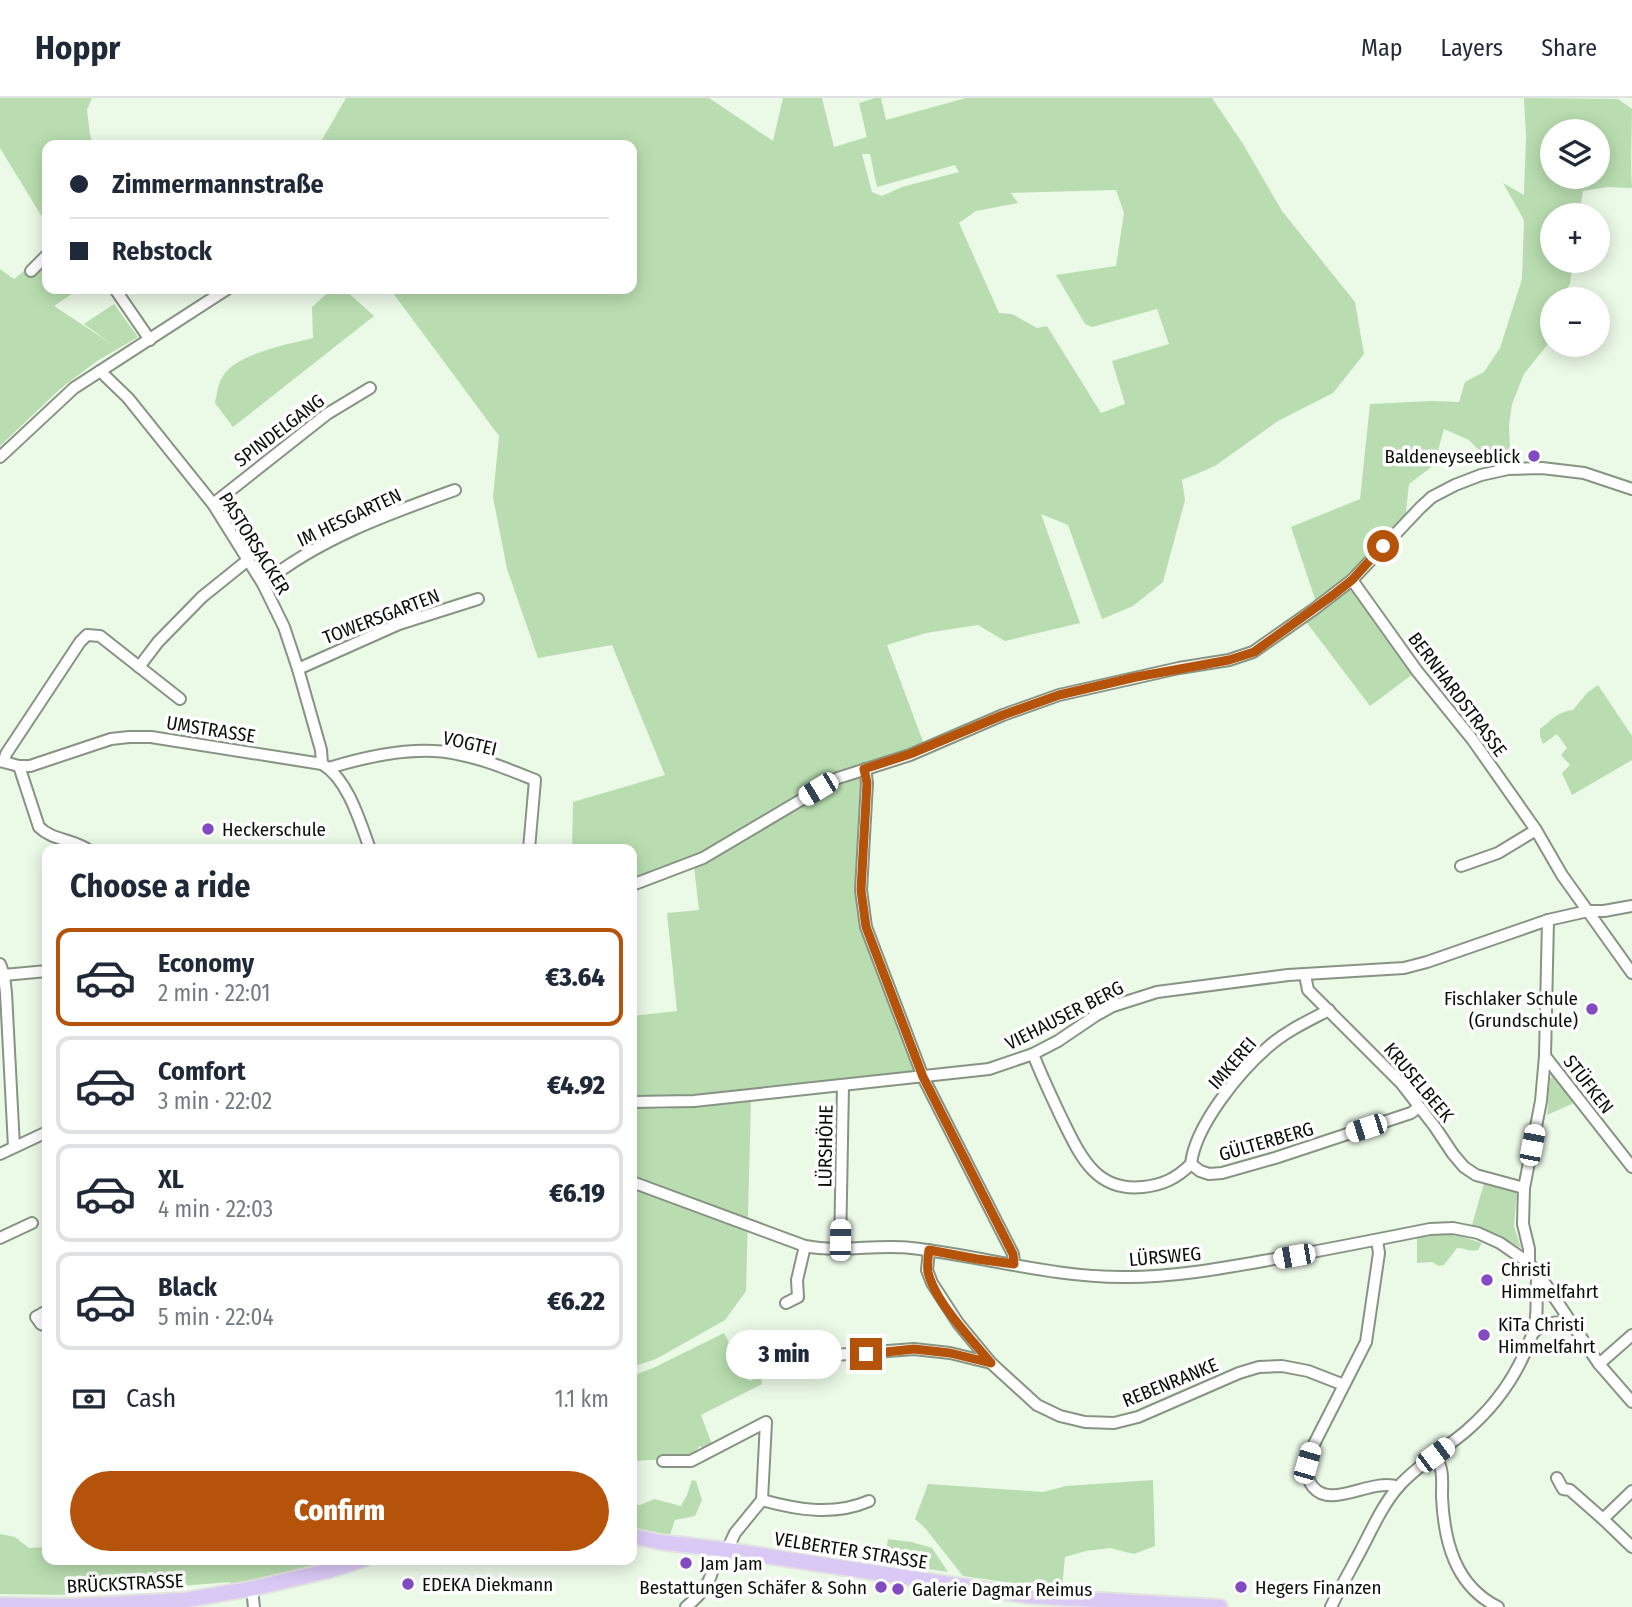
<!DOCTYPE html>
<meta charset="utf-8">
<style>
:root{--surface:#fff;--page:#f6f6f7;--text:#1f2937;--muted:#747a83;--line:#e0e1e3;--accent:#b45309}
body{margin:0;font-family:"Fira Sans Condensed",sans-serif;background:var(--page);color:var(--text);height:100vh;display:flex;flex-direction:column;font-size:26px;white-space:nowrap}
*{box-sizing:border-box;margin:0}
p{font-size:23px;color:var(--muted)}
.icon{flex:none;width:38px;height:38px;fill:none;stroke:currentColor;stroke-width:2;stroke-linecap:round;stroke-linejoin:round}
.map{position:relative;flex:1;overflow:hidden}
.drawer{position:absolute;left:42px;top:746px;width:595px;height:721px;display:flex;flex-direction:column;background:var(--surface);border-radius:14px;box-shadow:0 4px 18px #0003}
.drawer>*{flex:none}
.banner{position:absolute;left:42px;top:42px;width:595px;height:154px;border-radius:14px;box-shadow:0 4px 18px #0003;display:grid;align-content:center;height:154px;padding:0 28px;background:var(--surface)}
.controls{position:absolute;left:1540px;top:21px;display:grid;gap:14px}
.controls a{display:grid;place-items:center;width:70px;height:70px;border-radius:50%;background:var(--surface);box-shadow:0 4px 18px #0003;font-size:35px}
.end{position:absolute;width:32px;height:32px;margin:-16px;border:9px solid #b45309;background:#fff;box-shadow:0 0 0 4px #fff}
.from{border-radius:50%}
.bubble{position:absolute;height:49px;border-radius:24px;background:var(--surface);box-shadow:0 4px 18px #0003;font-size:23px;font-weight:800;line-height:49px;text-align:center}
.car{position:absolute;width:21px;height:42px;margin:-21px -10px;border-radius:9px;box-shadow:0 0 5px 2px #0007;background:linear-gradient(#fff 24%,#345 0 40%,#fff 0 76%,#345 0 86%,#fff 0)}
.banner b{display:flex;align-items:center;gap:24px;height:66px;font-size:26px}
.banner b+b{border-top:2px solid var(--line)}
.banner i{width:18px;height:18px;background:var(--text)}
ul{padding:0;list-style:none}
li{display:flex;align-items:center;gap:21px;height:98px;margin:0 14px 10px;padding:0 14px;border:4px solid var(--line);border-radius:14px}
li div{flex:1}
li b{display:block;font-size:26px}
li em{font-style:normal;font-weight:800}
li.current{border-color:var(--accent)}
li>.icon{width:63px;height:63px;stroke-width:1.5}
h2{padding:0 28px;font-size:32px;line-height:84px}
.pay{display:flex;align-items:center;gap:18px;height:77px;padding:0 28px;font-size:26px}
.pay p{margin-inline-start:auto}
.primary-button{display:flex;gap:14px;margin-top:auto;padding:14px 28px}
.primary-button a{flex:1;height:80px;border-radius:42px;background:var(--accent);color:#fff;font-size:28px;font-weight:800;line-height:80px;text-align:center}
header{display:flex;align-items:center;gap:42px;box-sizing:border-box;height:98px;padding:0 35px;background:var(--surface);border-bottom:2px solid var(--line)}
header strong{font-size:33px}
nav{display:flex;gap:38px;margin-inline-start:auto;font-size:24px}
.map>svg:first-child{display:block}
.green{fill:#b9ddb0;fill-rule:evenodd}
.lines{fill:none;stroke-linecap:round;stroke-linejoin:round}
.minor-casing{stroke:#879484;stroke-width:14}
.major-casing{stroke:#e2e2e1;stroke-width:18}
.minor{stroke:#fff;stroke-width:10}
.major{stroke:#dac8f5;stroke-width:14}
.route{stroke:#b45309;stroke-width:9}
.poi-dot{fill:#834bc2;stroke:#fff;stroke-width:2.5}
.labels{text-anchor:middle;stroke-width:7;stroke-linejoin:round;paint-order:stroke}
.street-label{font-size:19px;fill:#0a0f09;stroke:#fff}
.poi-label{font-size:19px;fill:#0a0f09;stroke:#fff;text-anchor:start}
</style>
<header>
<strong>Hoppr</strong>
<nav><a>Map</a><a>Layers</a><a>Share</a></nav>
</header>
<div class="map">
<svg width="1632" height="1509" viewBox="0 0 1632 1509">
<rect width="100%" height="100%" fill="#ebf9e7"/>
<!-- green -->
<g class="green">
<path d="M 0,0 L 92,0 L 87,12 L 90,37 L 93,47 L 47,47 L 47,127 L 0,50 Z"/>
<path d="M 346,0 L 709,0 L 773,43 L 783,0 L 822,0 L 834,49 L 867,39 L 859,5 L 875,0 L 881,0 L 886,22 L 966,0 L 1212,0 L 1243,46 L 1282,113 L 1355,204 L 1364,256 L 1333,295 L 1278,323 L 1215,368 L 1182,382 L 1185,402 L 1163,484 L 1133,508 L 1102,521 L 1068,427 L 1041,416 L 1080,525 L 1005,543 L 978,527 L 926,535 L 887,547 L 925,649 L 910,654 L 857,667 L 713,751 L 632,782 L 632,751 L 572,751 L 573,704 L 665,677 L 612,547 L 538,560 L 507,471 L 493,399 L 499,338 L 390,191 L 632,191 L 632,47 L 319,47 ZM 862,56 L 870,56 L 877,89 L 955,67 L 959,74 L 902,89 L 882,98 L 872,94 ZM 1116,92 L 1124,115 L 1116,168 L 1056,177 L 1085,226 L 1092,229 L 1157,211 L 1169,246 L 1112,263 L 1125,306 L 1101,315 L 1047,228 L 1037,230 L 1012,216 L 999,215 L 959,125 L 976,113 L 1018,105 L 1011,95 Z"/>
<path d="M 1524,0 L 1618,1 L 1632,11 C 1632,38 1630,64 1632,90 L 1607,89 L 1583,93 L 1579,117 L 1552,117 L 1552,163 L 1573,163 L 1570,186 L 1560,201 L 1552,201 L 1551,242 L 1524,276 L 1512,306 L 1509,327 L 1510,351 L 1516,359 L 1516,368 L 1489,363 L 1469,342 L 1444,331 L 1434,367 L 1409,386 L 1406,414 L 1409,420 L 1363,467 L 1317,507 L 1291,429 L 1360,401 L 1370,306 L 1431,303 L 1459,304 L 1465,284 L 1484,274 L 1500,250 L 1522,181 L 1524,122 L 1503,85 L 1524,97 L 1526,38 ZM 1552,33 L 1598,33 L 1598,79 L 1552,79 Z"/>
<path d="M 47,165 L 47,191 L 79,191 L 54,208 L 113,247 L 84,226 L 114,206 L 138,239 L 97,263 L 60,291 L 0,348 L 0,171 L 14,181 L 29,169 L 34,173 Z"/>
<path d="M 332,191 L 344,191 L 374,218 L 233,329 L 215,305 C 217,296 218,285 223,278 C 236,256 289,246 313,240 L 312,209 Z"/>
<path d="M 1353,484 L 1417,573 L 1370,608 L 1304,521 Z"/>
<path d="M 1598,587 L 1632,638 L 1632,662 L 1572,697 L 1562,675 L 1570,667 L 1561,657 L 1567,650 L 1557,636 L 1543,646 L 1540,638 L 1540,631 C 1551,622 1559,613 1573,612 L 1587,595 Z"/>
<path d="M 874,670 L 859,818 L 918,975 L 756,989 L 666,1000 L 632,997 L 632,918 L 677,913 L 667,815 L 699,812 L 694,769 L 815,698 L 857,680 Z"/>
<path d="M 1552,978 L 1555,979 L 1574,1005 L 1547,1017 L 1550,981 Z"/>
<path d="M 751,1002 L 746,1193 L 725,1222 L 656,1261 L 632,1269 L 632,1009 L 665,1011 Z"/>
<path d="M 1484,1085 L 1517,1094 L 1514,1128 L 1521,1150 L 1500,1138 L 1472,1127 Z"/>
<path d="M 1445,1136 L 1459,1138 L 1482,1145 L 1478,1152 C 1468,1154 1466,1150 1457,1150 L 1444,1167 L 1439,1168 L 1432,1164 L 1417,1165 L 1417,1140 Z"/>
<path d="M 724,1235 L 749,1283 L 761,1279 L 762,1286 L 701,1317 L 713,1349 L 704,1352 L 700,1348 L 690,1360 L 632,1363 L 632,1278 L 653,1270 Z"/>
<path d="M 692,1382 L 696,1383 L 702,1402 L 695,1418 L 675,1422 L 670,1437 L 632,1430 L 632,1407 L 640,1407 L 654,1401 L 681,1408 L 687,1397 Z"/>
<path d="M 1153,1382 L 1155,1448 L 1134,1456 L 1110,1450 L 1086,1453 L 1065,1459 L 1062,1491 L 1024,1487 L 963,1478 L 925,1430 L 915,1421 L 928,1386 L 1043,1394 L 1066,1388 Z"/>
<path d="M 0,1436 L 15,1439 L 29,1450 L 47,1449 L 47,1461 L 340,1461 L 251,1483 L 231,1487 L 230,1484 L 70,1497 L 0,1496 Z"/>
<path d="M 888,1441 L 911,1444 L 932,1450 L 948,1474 L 884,1464 Z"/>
</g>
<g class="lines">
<!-- minor casing -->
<g class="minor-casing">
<g id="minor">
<path d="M 31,173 L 47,157"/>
<path d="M 115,191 L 150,242"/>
<path d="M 100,273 L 128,300 L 213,406 L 263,486 L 284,529 L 298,571 L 321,652 L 322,666"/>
<path d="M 0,359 L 74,290 L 227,191"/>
<path d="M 213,406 L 327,316 L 370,290"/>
<path d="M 1352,482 L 1417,573 L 1472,641 L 1536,732 L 1562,777 L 1632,875"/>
<path d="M 263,486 C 318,441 388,416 455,392"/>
<path d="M 139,569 L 158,544 L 202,499 L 248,462"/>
<path d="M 298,571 L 399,526 L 478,501"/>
<path d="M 0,663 L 19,668 L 30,668 L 111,641 L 129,639 L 151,639 L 322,666 C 348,681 360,724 370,751"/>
<path d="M 4,663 L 6,656 L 80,544 L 87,537 L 100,538 L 180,601"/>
<path d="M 19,668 L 39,729 C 52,742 71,741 87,751"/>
<path d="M 329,670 C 368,658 416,647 457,656 C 484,661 510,672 535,682 L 529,751"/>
<path d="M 865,671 L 867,685 L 861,792 L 866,829 L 923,979 L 1013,1156 L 1014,1166"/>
<path d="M 1461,768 L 1498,755 L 1536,732"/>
<path d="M 632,787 L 703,760 L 838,680 L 910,657 L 1003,617 L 1059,597 L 1179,570 L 1229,562 L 1253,554 L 1313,512 L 1352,482 L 1420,410 L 1432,399 L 1455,387 L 1481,377 L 1508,371 L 1542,370 L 1584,375 L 1632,391"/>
<path d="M 0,866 L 4,877 L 6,895 L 14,1049"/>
<path d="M 4,877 L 47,873"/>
<path d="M 1305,877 L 1308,892 L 1401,985 L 1435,1029 L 1453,1056 L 1464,1069 L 1476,1077 L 1524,1090"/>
<path d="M 1033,956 C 1042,979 1052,1000 1062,1021 C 1080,1057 1095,1094 1143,1089 C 1163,1087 1177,1080 1191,1066 L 1200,1073 L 1209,1076 L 1222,1075 L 1275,1060 L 1411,1015 L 1419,1009"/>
<path d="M 1545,958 L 1632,1069"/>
<path d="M 632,1004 L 694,1003 L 989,971 L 1033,956 L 1058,943 L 1095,918 L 1113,908 L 1157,894 L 1288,877 L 1404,870 L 1427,864 L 1548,822 L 1588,813 L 1604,813 L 1632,808"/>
<path d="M 0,1056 L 47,1034"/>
<path d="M 1191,1066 C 1195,1028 1239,974 1268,949 C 1286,933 1308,923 1329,912"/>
<path d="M 632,1084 L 805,1148 C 842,1155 875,1146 911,1150 C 983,1158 1054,1180 1127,1179 C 1173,1179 1218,1171 1263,1163 C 1319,1153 1375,1142 1430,1131 L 1453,1130 L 1478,1135 L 1500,1145 L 1529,1165 L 1546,1187 L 1599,1266 L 1632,1304"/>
<path d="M 0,1140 L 32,1125"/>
<path d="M 1377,1142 L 1379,1155 L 1366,1244 L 1311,1352 C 1307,1364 1304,1378 1313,1389 C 1332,1412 1372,1379 1398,1389"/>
<path d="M 840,1152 L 843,987"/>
<path d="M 929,1152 L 927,1172 L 932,1185 L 958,1225 L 991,1265 L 1037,1307 L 1060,1318 L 1085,1324 L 1114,1325 L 1138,1319 L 1239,1275 L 1259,1269 L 1282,1268 L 1308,1273 L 1344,1287"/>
<path d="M 1529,1165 L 1529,1151 L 1523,1126 L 1524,1090 L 1541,1003 L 1545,958 L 1548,822"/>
<path d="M 786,1205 L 798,1199 L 797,1182 L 805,1148"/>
<path d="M 47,1213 L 36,1219 L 41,1226 L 47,1228"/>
<path d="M 1533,1235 C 1546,1223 1554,1224 1571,1225"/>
<path d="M 768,1258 L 822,1258 L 914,1251 L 950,1255 L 991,1265"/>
<path d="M 1599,1266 L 1632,1237"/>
<path d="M 1435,1357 C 1444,1370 1442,1384 1442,1399 C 1444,1443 1455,1488 1498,1509"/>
<path d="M 663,1363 L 691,1363 L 766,1324 L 762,1402 L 735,1435 L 727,1452"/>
<path d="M 1557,1380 L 1563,1391 L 1570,1392 L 1603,1421"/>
<path d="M 1632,1393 L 1603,1421 L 1632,1449"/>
<path d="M 762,1402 C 798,1412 834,1418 869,1403"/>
<path d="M 252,1491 L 254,1509"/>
<path d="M 686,1509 C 708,1491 713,1479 717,1451"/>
<path d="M 1331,1509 C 1340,1490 1351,1471 1361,1452 C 1372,1431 1383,1406 1399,1388 C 1418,1367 1443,1352 1465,1334 C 1497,1307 1520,1273 1533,1234 C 1540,1214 1534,1195 1538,1176"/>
</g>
</g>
<!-- major casing -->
<g class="major-casing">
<g id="major">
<path d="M 632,1438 L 660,1444 L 727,1452 L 1029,1498 L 1220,1509"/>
<path d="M 0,1507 L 73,1508 L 185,1502 L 255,1490 L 331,1472 L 364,1461"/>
</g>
</g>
<!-- minor -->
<use href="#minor" class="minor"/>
<!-- major -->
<use href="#major" class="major"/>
</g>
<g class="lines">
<!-- route -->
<path class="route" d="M 866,1256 L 914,1251 L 950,1255 L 991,1265 C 971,1241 935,1204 928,1174 C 927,1167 928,1159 929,1152 L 977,1161 L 1014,1166 L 1013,1156 L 923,979 L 866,829 L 861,792 L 867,685 L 864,671 L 910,656 L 1003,617 L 1059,597 L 1136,579 L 1229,562 L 1254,554 L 1333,497 L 1352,482 L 1383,448"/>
</g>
<!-- markers -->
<g class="poi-dot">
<circle cx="1534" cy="358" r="7"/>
<circle cx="208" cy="731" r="7"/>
<circle cx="1592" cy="911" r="7"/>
<circle cx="1487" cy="1182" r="7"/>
<circle cx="1484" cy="1237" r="7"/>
<circle cx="686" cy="1465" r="7"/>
<circle cx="408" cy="1486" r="7"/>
<circle cx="881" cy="1489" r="7"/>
<circle cx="1241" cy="1489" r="7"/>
<circle cx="898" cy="1491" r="7"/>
</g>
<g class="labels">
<!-- street labels -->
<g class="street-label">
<text transform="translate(279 332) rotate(-37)" y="7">SPINDELGANG</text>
<text transform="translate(349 419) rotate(-25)" y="7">IM HESGARTEN</text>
<text transform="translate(255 445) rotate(58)" y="7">PASTORSACKER</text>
<text transform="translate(381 518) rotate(-21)" y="7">TOWERSGARTEN</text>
<text transform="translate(1458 596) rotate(53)" y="7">BERNHARDSTRASSE</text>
<text transform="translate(211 631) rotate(9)" y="7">UMSTRASSE</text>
<text transform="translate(470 645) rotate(13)" y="7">VOGTEI</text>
<text transform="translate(1064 917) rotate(-27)" y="7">VIEHAUSER BERG</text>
<text transform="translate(1232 965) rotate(-49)" y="7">IMKEREI</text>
<text transform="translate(1419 984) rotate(50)" y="7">KRUSELBEEK</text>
<text transform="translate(1589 986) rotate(52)" y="7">STÜFKEN</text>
<text transform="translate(1266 1043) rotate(-16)" y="7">GÜLTERBERG</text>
<text transform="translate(825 1048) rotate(-89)" y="7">LÜRSHÖHE</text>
<text transform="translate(1165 1158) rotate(-5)" y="7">LÜRSWEG</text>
<text transform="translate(1170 1284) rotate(-22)" y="7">REBENRANKE</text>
<text transform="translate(851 1452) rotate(9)" y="7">VELBERTER STRASSE</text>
<text transform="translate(125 1485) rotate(-3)" y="7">BRÜCKSTRASSE</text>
</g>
<!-- poi labels -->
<g class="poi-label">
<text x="1520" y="365" text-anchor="end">Baldeneyseeblick</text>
<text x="222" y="738">Heckerschule</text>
<text x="1578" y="907" text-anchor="end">Fischlaker Schule<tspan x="1578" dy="22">(Grundschule)</tspan></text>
<text x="1501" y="1178">Christi<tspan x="1501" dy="22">Himmelfahrt</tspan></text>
<text x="1498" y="1233">KiTa Christi<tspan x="1498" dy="22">Himmelfahrt</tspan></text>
<text x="700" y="1472">Jam Jam</text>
<text x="422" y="1493">EDEKA Diekmann</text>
<text x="867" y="1496" text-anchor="end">Bestattungen Schäfer &amp; Sohn</text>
<text x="1255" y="1496">Hegers Finanzen</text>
<text x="912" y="1498">Galerie Dagmar Reimus</text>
</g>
</g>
</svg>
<div class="controls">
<a><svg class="icon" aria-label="layers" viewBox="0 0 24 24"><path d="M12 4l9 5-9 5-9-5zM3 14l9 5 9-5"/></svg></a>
<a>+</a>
<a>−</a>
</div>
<i class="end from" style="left:1383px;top:448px"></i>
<i class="end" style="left:866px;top:1256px"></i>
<div class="bubble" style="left:726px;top:1232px;width:116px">3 min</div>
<i class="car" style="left:818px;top:691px;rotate:239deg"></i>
<i class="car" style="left:1366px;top:1030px;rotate:252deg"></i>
<i class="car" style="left:1532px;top:1047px;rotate:11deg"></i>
<i class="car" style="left:840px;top:1142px;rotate:1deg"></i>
<i class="car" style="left:1294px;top:1158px;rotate:260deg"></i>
<i class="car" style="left:1435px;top:1357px;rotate:53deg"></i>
<i class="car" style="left:1307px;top:1365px;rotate:16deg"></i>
<div class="banner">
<b><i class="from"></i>Zimmermannstraße</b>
<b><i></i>Rebstock</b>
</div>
<section class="drawer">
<h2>Choose a ride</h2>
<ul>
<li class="current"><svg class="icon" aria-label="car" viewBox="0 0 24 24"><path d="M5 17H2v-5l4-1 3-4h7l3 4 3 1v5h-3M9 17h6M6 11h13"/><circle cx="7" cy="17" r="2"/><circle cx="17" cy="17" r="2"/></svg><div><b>Economy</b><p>2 min · 22:01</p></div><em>€3.64</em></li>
<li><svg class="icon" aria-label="car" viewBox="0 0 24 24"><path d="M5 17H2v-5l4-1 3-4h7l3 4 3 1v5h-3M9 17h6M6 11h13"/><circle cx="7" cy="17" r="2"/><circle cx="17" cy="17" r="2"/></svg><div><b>Comfort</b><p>3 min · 22:02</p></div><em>€4.92</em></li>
<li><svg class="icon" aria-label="car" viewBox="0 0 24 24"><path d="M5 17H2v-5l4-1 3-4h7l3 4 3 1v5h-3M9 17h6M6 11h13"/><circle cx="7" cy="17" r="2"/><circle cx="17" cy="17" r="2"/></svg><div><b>XL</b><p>4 min · 22:03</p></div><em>€6.19</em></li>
<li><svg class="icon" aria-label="car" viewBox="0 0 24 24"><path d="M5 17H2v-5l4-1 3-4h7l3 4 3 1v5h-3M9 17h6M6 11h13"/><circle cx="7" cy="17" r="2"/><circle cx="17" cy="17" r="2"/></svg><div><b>Black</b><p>5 min · 22:04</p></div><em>€6.22</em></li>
</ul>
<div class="pay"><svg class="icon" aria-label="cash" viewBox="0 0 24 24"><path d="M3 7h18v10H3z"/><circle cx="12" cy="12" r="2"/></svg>Cash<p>1.1 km</p></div>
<div class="primary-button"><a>Confirm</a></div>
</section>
</div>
